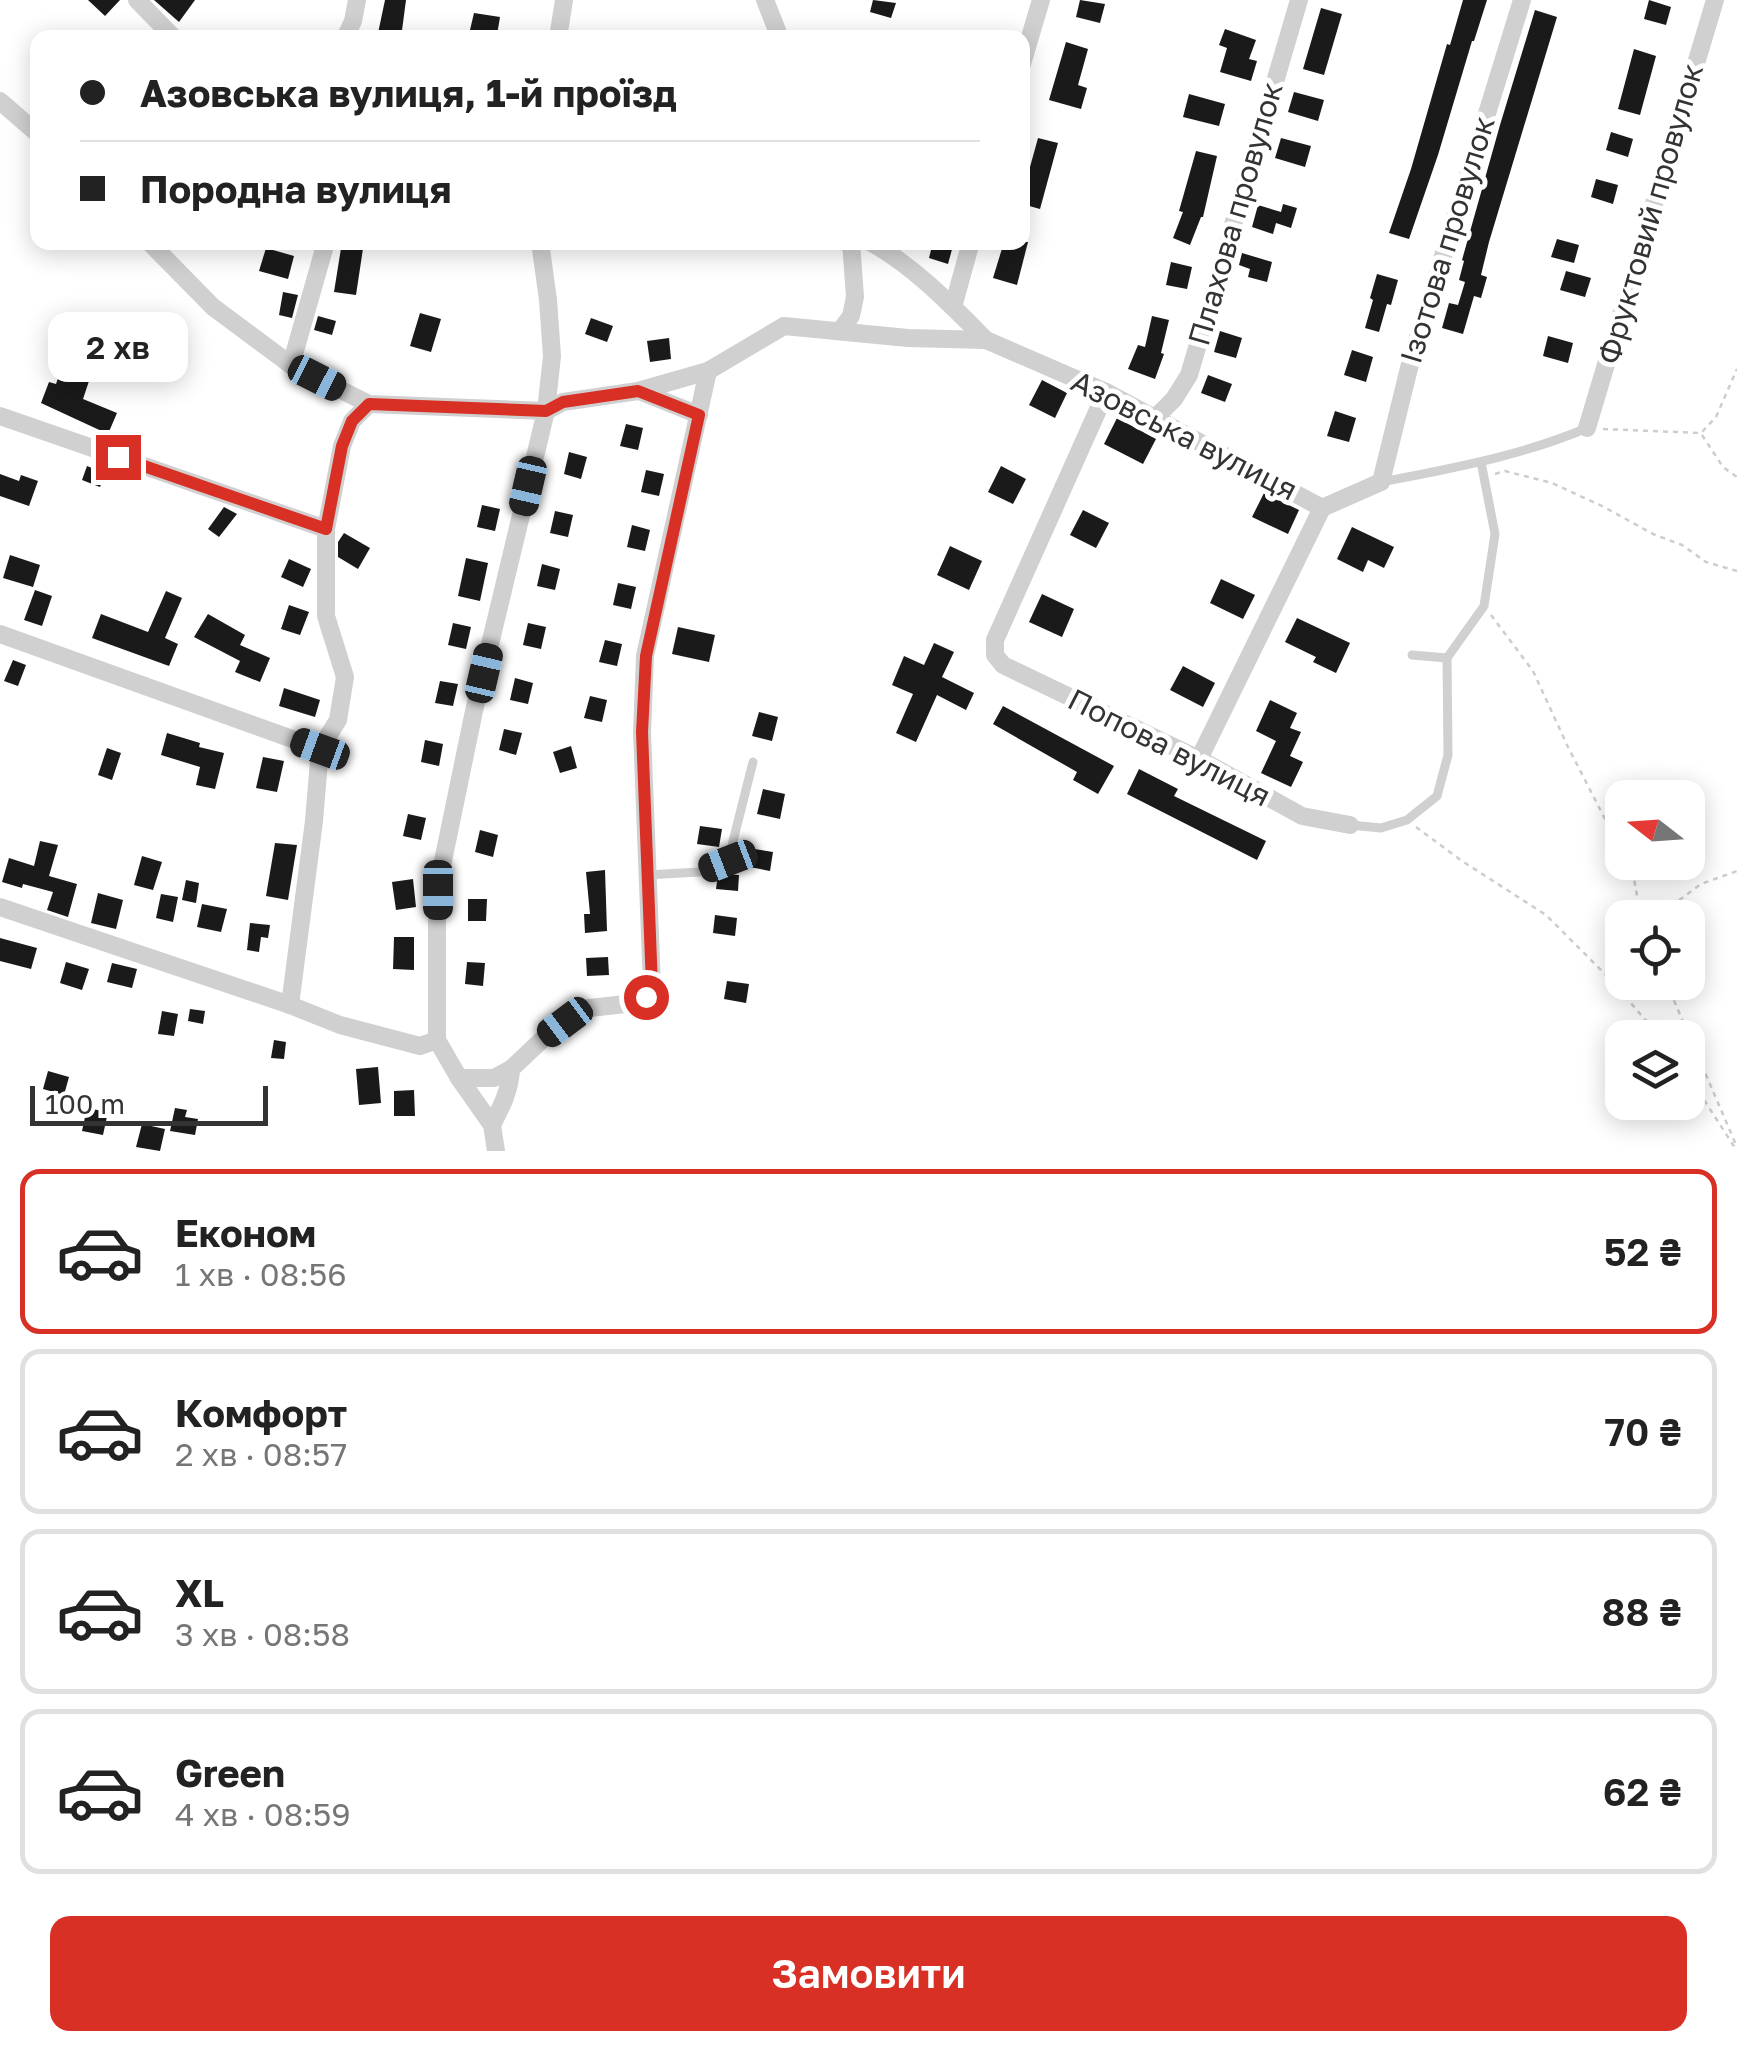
<!DOCTYPE html>
<html lang="uk">
<meta charset="utf-8">
<style>
:root{--surface:#fff;--page:#f6f6f6;--text:#222;--muted:#767676;--line:#e0e0e0;--accent:#d93025}
body{margin:0;font-family:"Golos Text",sans-serif;background:var(--page);color:var(--text);height:100vh;display:flex;flex-direction:column;font-size:38px;white-space:nowrap}
*{box-sizing:border-box;margin:0}
p{font-size:32px;color:var(--muted)}
.icon{flex:none;width:55px;height:55px;fill:none;stroke:currentColor;stroke-width:2;stroke-linecap:round;stroke-linejoin:round}
.map{position:relative;height:1151px;overflow:hidden}
.sheet{display:flex;flex-direction:column;background:var(--surface);flex:1}
.sheet>*{flex:none}
.guide{position:absolute;left:30px;top:30px;width:1000px;height:220px;border-radius:20px;box-shadow:0 5px 25px #0003;display:grid;align-content:center;height:220px;padding:0 50px;background:var(--surface)}
.needle{width:65px;rotate:287deg}
.fabs{position:absolute;left:1605px;top:780px;display:grid;gap:20px}
.fabs a{display:grid;place-items:center;width:100px;height:100px;border-radius:20px;background:var(--surface);box-shadow:0 5px 25px #0003;font-size:50px}
.scale{position:absolute;left:30px;bottom:25px;width:238px;box-sizing:border-box;padding-left:10px;border:5px solid #333;border-top:0;font-size:28px;line-height:35px;white-space:nowrap;color:#333;-webkit-text-stroke:8px #fff;paint-order:stroke}
.end{position:absolute;width:45px;height:45px;margin:-22px;border:12px solid #d93025;background:#fff;box-shadow:0 0 0 5px #fff}
.from{border-radius:50%}
.bubble{position:absolute;height:70px;border-radius:20px;background:var(--surface);box-shadow:0 5px 25px #0003;font-size:32px;font-weight:600;line-height:70px;text-align:center}
.car{position:absolute;width:30px;height:60px;margin:-30px -15px;border-radius:12px;box-shadow:0 0 8px 2px #0007;background:linear-gradient(#222 24%,#8ab4d8 0 40%,#222 0 76%,#8ab4d8 0 86%,#222 0)}
.guide b{display:flex;align-items:center;gap:35px;height:95px;font-size:38px}
.guide b+b{border-top:2px solid var(--line)}
.guide i{width:25px;height:25px;background:var(--text)}
ul{padding:18px 0 0;list-style:none}
li{display:flex;align-items:center;gap:30px;height:165px;margin:0 20px 15px;padding:0 30px;border:5px solid var(--line);border-radius:20px}
li div{flex:1}
li b{display:block;font-size:38px}
li em{font-style:normal;font-weight:600}
li.selected{border-color:var(--accent)}
li>.icon{width:90px;height:90px;stroke-width:1.5}
.primary-button{display:flex;gap:20px;margin-top:auto;padding:20px 50px}
.primary-button a{flex:1;height:115px;border-radius:20px;background:var(--accent);color:#fff;font-size:40px;font-weight:600;line-height:115px;text-align:center}
.map>svg:first-child{display:block}
.building{fill:#1a1a1a}
.lines{fill:none;stroke-linecap:round;stroke-linejoin:round}
.path{stroke:#cdcdcd;stroke-width:2.5;stroke-dasharray:5 5;stroke-linecap:butt}
.lane{stroke:#d0d0d0;stroke-width:9}
.street{stroke:#d0d0d0;stroke-width:18}
.route{stroke:#d93025;stroke-width:12}
.labels{text-anchor:middle;stroke-width:10;stroke-linejoin:round;paint-order:stroke}
.street-label{font-size:30px;fill:#333;stroke:#fff}
</style>
<div class="map">
<svg width="1737" height="1151" viewBox="0 0 1737 1151">
<rect width="100%" height="100%" fill="#fff"/>
<!-- building -->
<g class="building">
<path d="M 88,0 L 120,0 L 105,16 Z"/>
<path d="M 154,0 L 195,0 L 179,22 Z"/>
<path d="M 385,0 L 406,0 L 401,38 L 377,38 Z"/>
<path d="M 873,0 L 896,3 L 891,18 L 870,12 Z"/>
<path d="M 1080,0 L 1105,4 L 1100,23 L 1076,17 Z"/>
<path d="M 1463,0 L 1487,0 L 1474,41 L 1472,41 L 1438,155 L 1409,239 L 1389,233 L 1411,169 L 1447,44 L 1450,45 Z"/>
<path d="M 1649,0 L 1671,7 L 1666,25 L 1644,19 Z"/>
<path d="M 1321,8 L 1342,14 L 1324,75 L 1303,69 Z"/>
<path d="M 1535,10 L 1557,17 L 1489,242 L 1481,275 L 1487,277 L 1481,298 L 1474,296 L 1463,334 L 1442,328 L 1449,303 L 1458,305 L 1465,282 L 1459,280 L 1464,261 L 1462,260 L 1500,125 Z"/>
<path d="M 474,13 L 500,17 L 497,35 L 470,30 Z"/>
<path d="M 1225,29 L 1256,40 L 1249,59 L 1257,61 L 1251,81 L 1220,72 L 1227,48 L 1219,45 Z"/>
<path d="M 1066,42 L 1088,49 L 1078,85 L 1087,88 L 1081,109 L 1049,100 Z"/>
<path d="M 1634,49 L 1656,56 L 1640,115 L 1618,109 Z"/>
<path d="M 1294,92 L 1324,100 L 1318,121 L 1288,112 Z"/>
<path d="M 1189,94 L 1225,104 L 1219,126 L 1183,117 Z"/>
<path d="M 1611,132 L 1633,139 L 1628,157 L 1606,150 Z"/>
<path d="M 1038,138 L 1058,143 L 1040,209 L 1022,204 L 1022,196 Z"/>
<path d="M 1281,138 L 1311,146 L 1305,167 L 1275,158 Z"/>
<path d="M 1196,151 L 1217,156 L 1203,217 L 1201,217 L 1190,245 L 1173,238 L 1183,212 L 1179,211 Z"/>
<path d="M 1596,179 L 1618,185 L 1613,204 L 1591,197 Z"/>
<path d="M 1283,204 L 1297,208 L 1291,228 L 1276,223 L 1273,234 L 1252,227 L 1258,205 L 1281,212 Z"/>
<path d="M 1557,239 L 1579,245 L 1574,263 L 1551,257 Z"/>
<path d="M 342,242 L 364,242 L 356,295 L 334,292 Z"/>
<path d="M 933,242 L 954,242 L 948,264 L 929,258 Z"/>
<path d="M 1004,242 L 1028,242 L 1017,285 L 993,278 Z"/>
<path d="M 266,248 L 294,256 L 288,279 L 259,271 Z"/>
<path d="M 1242,253 L 1272,262 L 1267,282 L 1248,277 L 1250,269 L 1239,265 Z"/>
<path d="M 1171,262 L 1192,267 L 1187,289 L 1166,285 Z"/>
<path d="M 1566,271 L 1591,278 L 1585,297 L 1560,290 Z"/>
<path d="M 1377,274 L 1398,280 L 1391,305 L 1387,304 L 1379,332 L 1365,328 L 1373,300 L 1370,298 Z"/>
<path d="M 283,292 L 298,295 L 292,318 L 279,315 Z"/>
<path d="M 420,313 L 441,319 L 431,352 L 410,346 Z"/>
<path d="M 318,316 L 336,321 L 332,335 L 314,330 Z"/>
<path d="M 1152,316 L 1169,320 L 1161,353 L 1164,354 L 1155,379 L 1128,369 L 1138,345 L 1145,347 Z"/>
<path d="M 591,318 L 613,326 L 607,342 L 585,334 Z"/>
<path d="M 1220,331 L 1242,338 L 1236,358 L 1214,352 Z"/>
<path d="M 1548,336 L 1573,343 L 1568,363 L 1543,356 Z"/>
<path d="M 669,338 L 671,359 L 650,362 L 647,341 Z"/>
<path d="M 1352,350 L 1373,357 L 1366,382 L 1344,375 Z"/>
<path d="M 73,365 L 92,372 L 83,399 L 117,413 L 108,434 L 41,403 L 49,382 L 56,384 L 62,366 L 72,369 Z"/>
<path d="M 1208,375 L 1232,384 L 1225,402 L 1201,393 Z"/>
<path d="M 1042,380 L 1067,393 L 1055,418 L 1029,405 Z"/>
<path d="M 1335,411 L 1356,418 L 1349,442 L 1327,436 Z"/>
<path d="M 1117,418 L 1156,439 L 1143,464 L 1104,444 Z"/>
<path d="M 626,424 L 643,428 L 638,450 L 620,446 Z"/>
<path d="M 569,452 L 587,457 L 581,479 L 564,474 Z"/>
<path d="M 94,464 L 107,469 L 100,487 L 82,480 L 87,466 L 92,468 Z"/>
<path d="M 1001,466 L 1026,479 L 1013,504 L 988,492 Z"/>
<path d="M 646,470 L 664,474 L 659,496 L 641,492 Z"/>
<path d="M 0,474 L 19,481 L 21,475 L 38,481 L 29,506 L 0,496 Z"/>
<path d="M 1264,493 L 1299,510 L 1288,534 L 1252,517 Z"/>
<path d="M 482,505 L 500,509 L 495,531 L 477,527 Z"/>
<path d="M 224,507 L 237,514 L 219,537 L 208,529 Z"/>
<path d="M 1083,510 L 1109,523 L 1096,548 L 1070,535 Z"/>
<path d="M 555,511 L 573,515 L 568,537 L 550,533 Z"/>
<path d="M 632,525 L 650,530 L 645,551 L 627,547 Z"/>
<path d="M 1352,527 L 1394,547 L 1384,568 L 1368,560 L 1363,572 L 1337,559 Z"/>
<path d="M 344,533 L 370,548 L 358,569 L 338,557 L 338,542 Z"/>
<path d="M 950,546 L 982,561 L 969,590 L 937,575 Z"/>
<path d="M 10,555 L 40,565 L 33,587 L 3,578 Z"/>
<path d="M 466,558 L 488,563 L 480,601 L 458,596 Z"/>
<path d="M 289,559 L 311,569 L 303,587 L 281,577 Z"/>
<path d="M 542,564 L 560,569 L 555,590 L 537,586 Z"/>
<path d="M 1221,579 L 1255,595 L 1243,619 L 1210,603 Z"/>
<path d="M 618,583 L 636,587 L 631,609 L 613,605 Z"/>
<path d="M 35,590 L 52,596 L 42,626 L 24,620 Z"/>
<path d="M 166,591 L 182,598 L 165,638 L 178,644 L 169,666 L 92,638 L 101,614 L 148,632 Z"/>
<path d="M 1042,594 L 1074,609 L 1062,637 L 1029,622 Z"/>
<path d="M 289,605 L 309,612 L 300,635 L 281,629 Z"/>
<path d="M 208,614 L 245,635 L 240,645 L 270,658 L 260,682 L 235,672 L 240,661 L 194,637 Z"/>
<path d="M 1297,618 L 1350,643 L 1336,673 L 1313,662 L 1316,657 L 1285,642 Z"/>
<path d="M 453,623 L 471,627 L 466,649 L 448,645 Z"/>
<path d="M 528,623 L 546,627 L 541,649 L 523,645 Z"/>
<path d="M 678,627 L 715,635 L 709,662 L 672,654 Z"/>
<path d="M 605,640 L 622,644 L 617,666 L 599,662 Z"/>
<path d="M 934,643 L 954,652 L 942,677 L 974,693 L 966,710 L 937,695 L 916,742 L 896,733 L 913,694 L 892,685 L 904,656 L 924,665 Z"/>
<path d="M 13,660 L 26,665 L 18,686 L 4,681 Z"/>
<path d="M 1183,666 L 1215,683 L 1203,707 L 1170,690 Z"/>
<path d="M 515,678 L 533,683 L 528,704 L 510,700 Z"/>
<path d="M 440,681 L 458,684 L 453,706 L 435,703 Z"/>
<path d="M 284,688 L 320,700 L 315,717 L 279,706 Z"/>
<path d="M 590,696 L 607,700 L 602,722 L 584,718 Z"/>
<path d="M 1270,700 L 1297,713 L 1290,728 L 1301,732 L 1290,756 L 1303,762 L 1291,787 L 1261,773 L 1276,741 L 1256,731 Z"/>
<path d="M 1003,706 L 1114,766 L 1098,794 L 1073,780 L 1077,772 L 993,724 Z"/>
<path d="M 759,712 L 778,717 L 772,741 L 752,736 Z"/>
<path d="M 504,729 L 522,733 L 516,755 L 499,750 Z"/>
<path d="M 167,733 L 200,743 L 199,747 L 224,753 L 215,789 L 196,785 L 200,767 L 161,755 Z"/>
<path d="M 425,740 L 443,744 L 439,766 L 421,762 Z"/>
<path d="M 571,746 L 577,768 L 560,773 L 553,752 Z"/>
<path d="M 107,748 L 121,753 L 112,780 L 98,775 Z"/>
<path d="M 263,757 L 284,761 L 277,792 L 256,788 Z"/>
<path d="M 1139,769 L 1178,789 L 1174,796 L 1266,841 L 1257,860 L 1127,794 Z"/>
<path d="M 763,789 L 785,794 L 780,819 L 757,814 Z"/>
<path d="M 408,814 L 426,818 L 421,840 L 403,836 Z"/>
<path d="M 700,826 L 722,829 L 719,847 L 697,844 Z"/>
<path d="M 480,830 L 498,835 L 493,857 L 475,852 Z"/>
<path d="M 40,841 L 58,845 L 49,876 L 77,884 L 68,917 L 47,910 L 53,892 L 23,884 L 22,888 L 2,882 L 9,858 L 34,866 Z"/>
<path d="M 275,843 L 297,845 L 288,900 L 266,896 Z"/>
<path d="M 748,848 L 773,852 L 770,871 L 745,866 Z"/>
<path d="M 142,856 L 162,862 L 153,890 L 134,885 Z"/>
<path d="M 605,870 L 607,931 L 585,933 L 584,914 L 590,914 L 586,872 Z"/>
<path d="M 718,874 L 739,875 L 738,891 L 716,889 Z"/>
<path d="M 413,879 L 416,907 L 396,910 L 392,882 Z"/>
<path d="M 186,880 L 199,883 L 196,903 L 182,900 Z"/>
<path d="M 98,893 L 123,900 L 116,929 L 91,923 Z"/>
<path d="M 161,894 L 178,897 L 173,922 L 156,918 Z"/>
<path d="M 468,899 L 487,899 L 486,921 L 468,921 Z"/>
<path d="M 202,904 L 227,909 L 221,932 L 197,927 Z"/>
<path d="M 715,915 L 737,918 L 735,936 L 713,933 Z"/>
<path d="M 250,923 L 270,925 L 268,938 L 261,937 L 259,952 L 247,950 Z"/>
<path d="M 394,937 L 414,937 L 414,970 L 393,969 Z"/>
<path d="M 0,938 L 37,948 L 31,969 L 0,961 Z"/>
<path d="M 608,957 L 609,975 L 587,976 L 586,958 Z"/>
<path d="M 66,962 L 89,969 L 82,990 L 60,983 Z"/>
<path d="M 467,962 L 485,963 L 483,986 L 465,984 Z"/>
<path d="M 112,963 L 137,969 L 132,988 L 107,982 Z"/>
<path d="M 727,981 L 749,984 L 746,1003 L 724,999 Z"/>
<path d="M 190,1009 L 205,1011 L 203,1024 L 188,1021 Z"/>
<path d="M 162,1011 L 178,1014 L 174,1036 L 158,1034 Z"/>
<path d="M 274,1040 L 286,1042 L 284,1059 L 271,1058 Z"/>
<path d="M 378,1067 L 381,1103 L 359,1105 L 356,1069 Z"/>
<path d="M 48,1071 L 69,1077 L 64,1095 L 43,1089 Z"/>
<path d="M 414,1090 L 415,1116 L 394,1116 L 394,1091 Z"/>
<path d="M 87,1108 L 108,1112 L 103,1135 L 82,1131 Z"/>
<path d="M 175,1108 L 187,1110 L 185,1117 L 198,1119 L 195,1135 L 170,1131 Z"/>
<path d="M 142,1124 L 165,1129 L 160,1151 L 136,1147 Z"/>
</g>
<g class="lines">
<!-- path -->
<g class="path">
<path d="M 1603,429 L 1701,433 L 1716,417 L 1737,369"/>
<path d="M 1702,435 L 1723,467 L 1737,477"/>
<path d="M 1495,474 L 1505,471 L 1552,483 L 1604,507 L 1653,534 L 1682,545 L 1706,562 L 1737,571"/>
<path d="M 1491,615 L 1533,671 L 1568,747 L 1622,852"/>
<path d="M 1416,827 L 1462,861 L 1546,915 L 1610,979 L 1661,1038"/>
<path d="M 1628,862 L 1633,873 L 1641,918"/>
<path d="M 1655,918 L 1701,884 L 1737,871"/>
<path d="M 1666,982 L 1737,1147"/>
<path d="M 1688,1075 L 1737,1151"/>
</g>
<!-- lane -->
<g class="lane">
<path d="M 1382,482 C 1452,468 1521,456 1587,428"/>
<path d="M 1412,655 L 1447,658"/>
<path d="M 1350,825 L 1381,828 L 1407,820 L 1437,796 L 1448,755 L 1447,658 L 1484,606 L 1495,534 L 1481,462"/>
<path d="M 647,875 L 699,872 L 728,861 L 753,762"/>
</g>
<!-- street -->
<g class="street">
<path d="M 137,0 L 174,38"/>
<path d="M 765,0 L 780,38"/>
<path d="M 345,38 L 353,21 L 357,0"/>
<path d="M 558,38 L 564,0"/>
<path d="M 1022,64 L 1041,0"/>
<path d="M 0,101 L 38,134"/>
<path d="M 149,242 L 213,307 L 291,365 L 369,404 L 546,411 L 563,402 L 638,391 L 708,371 L 784,326 L 908,338 L 986,340 L 1106,392 L 1322,508 L 1381,482 L 1411,360 L 1522,0"/>
<path d="M 870,242 C 914,266 951,305 986,340"/>
<path d="M 953,307 L 971,242"/>
<path d="M 840,331 L 851,316 L 855,297 L 851,242"/>
<path d="M 291,365 L 326,242"/>
<path d="M 639,391 L 699,415"/>
<path d="M 1106,392 L 995,640 L 995,655 L 1003,665 L 1199,759 L 1302,816 L 1350,825"/>
<path d="M 0,416 L 326,529"/>
<path d="M 1155,418 L 1174,399 L 1189,375 L 1299,0"/>
<path d="M 1587,428 L 1715,0"/>
<path d="M 0,634 L 320,749"/>
<path d="M 1199,759 L 1322,508"/>
<path d="M 0,907 L 290,1005 L 340,1025 L 420,1046 L 437,1040"/>
<path d="M 290,1005 L 314,821 L 320,749 L 338,720 L 345,677 L 326,616 L 326,529 L 342,446 L 352,421 L 369,404"/>
<path d="M 459,1078 L 494,1078 L 511,1069 L 548,1034 L 581,1009 L 634,1003 L 646,997 L 652,986 L 642,732 L 645,656 L 708,371"/>
<path d="M 492,1125 C 502,1106 510,1090 511,1069"/>
<path d="M 496,1151 L 492,1125 L 459,1078 L 437,1040 L 437,890 L 474,711 L 546,411 L 552,356 L 548,300 L 540,242"/>
</g>
</g>
<g class="lines">
<!-- route -->
<path class="route" d="M 118,457 L 326,529 L 342,446 L 352,421 L 369,404 L 546,411 L 563,402 L 638,391 L 699,415 L 646,656 L 642,732 L 652,986 L 646,997"/>
</g>
<g class="labels">
<!-- street labels -->
<g class="street-label">
<text transform="translate(1236 214) rotate(-74)" y="10">Плахова провулок</text>
<text transform="translate(1651 214) rotate(-74)" y="10">Фруктовий провулок</text>
<text transform="translate(1448 240) rotate(-73)" y="10">Ізотова провулок</text>
<text transform="translate(1184 436) rotate(27)" y="10">Азовська вулиця</text>
<text transform="translate(1169 748) rotate(27)" y="10">Попова вулиця</text>
</g>
</g>
</svg>
<div class="fabs">
<a><svg class="needle" viewBox="-14 -14 28 28"><path d="M0-13l5 13h-10z" fill="#e53935"/><path d="M0 13l5-13h-10z" fill="#767676"/></svg></a>
<a><svg class="icon" aria-label="locate" viewBox="0 0 24 24"><circle cx="12" cy="12" r="6"/><path d="M12 2v4M12 18v4M2 12h4M18 12h4"/></svg></a>
<a><svg class="icon" aria-label="layers" viewBox="0 0 24 24"><path d="M12 4l9 5-9 5-9-5zM3 14l9 5 9-5"/></svg></a>
</div>
<div class="scale">100 m</div>
<i class="end from" style="left:646px;top:997px"></i>
<i class="end" style="left:118px;top:457px"></i>
<div class="bubble" style="left:48px;top:312px;width:140px">2 хв</div>
<i class="car" style="left:317px;top:378px;rotate:117deg"></i>
<i class="car" style="left:528px;top:486px;rotate:193deg"></i>
<i class="car" style="left:484px;top:673px;rotate:13deg"></i>
<i class="car" style="left:320px;top:749px;rotate:290deg"></i>
<i class="car" style="left:728px;top:861px;rotate:249deg"></i>
<i class="car" style="left:438px;top:890px;rotate:180deg"></i>
<i class="car" style="left:565px;top:1022px;rotate:233deg"></i>
<div class="guide">
<b><i class="from"></i>Азовська вулиця, 1-й проїзд</b>
<b><i></i>Породна вулиця</b>
</div>
</div>
<section class="sheet">
<ul>
<li class="selected"><svg class="icon" aria-label="car" viewBox="0 0 24 24"><path d="M5 17H2v-5l4-1 3-4h7l3 4 3 1v5h-3M9 17h6M6 11h13"/><circle cx="7" cy="17" r="2"/><circle cx="17" cy="17" r="2"/></svg><div><b>Економ</b><p>1 хв · 08:56</p></div><em>52 ₴</em></li>
<li><svg class="icon" aria-label="car" viewBox="0 0 24 24"><path d="M5 17H2v-5l4-1 3-4h7l3 4 3 1v5h-3M9 17h6M6 11h13"/><circle cx="7" cy="17" r="2"/><circle cx="17" cy="17" r="2"/></svg><div><b>Комфорт</b><p>2 хв · 08:57</p></div><em>70 ₴</em></li>
<li><svg class="icon" aria-label="car" viewBox="0 0 24 24"><path d="M5 17H2v-5l4-1 3-4h7l3 4 3 1v5h-3M9 17h6M6 11h13"/><circle cx="7" cy="17" r="2"/><circle cx="17" cy="17" r="2"/></svg><div><b>XL</b><p>3 хв · 08:58</p></div><em>88 ₴</em></li>
<li><svg class="icon" aria-label="car" viewBox="0 0 24 24"><path d="M5 17H2v-5l4-1 3-4h7l3 4 3 1v5h-3M9 17h6M6 11h13"/><circle cx="7" cy="17" r="2"/><circle cx="17" cy="17" r="2"/></svg><div><b>Green</b><p>4 хв · 08:59</p></div><em>62 ₴</em></li>
</ul>
<div class="primary-button"><a>Замовити</a></div>
</section>
